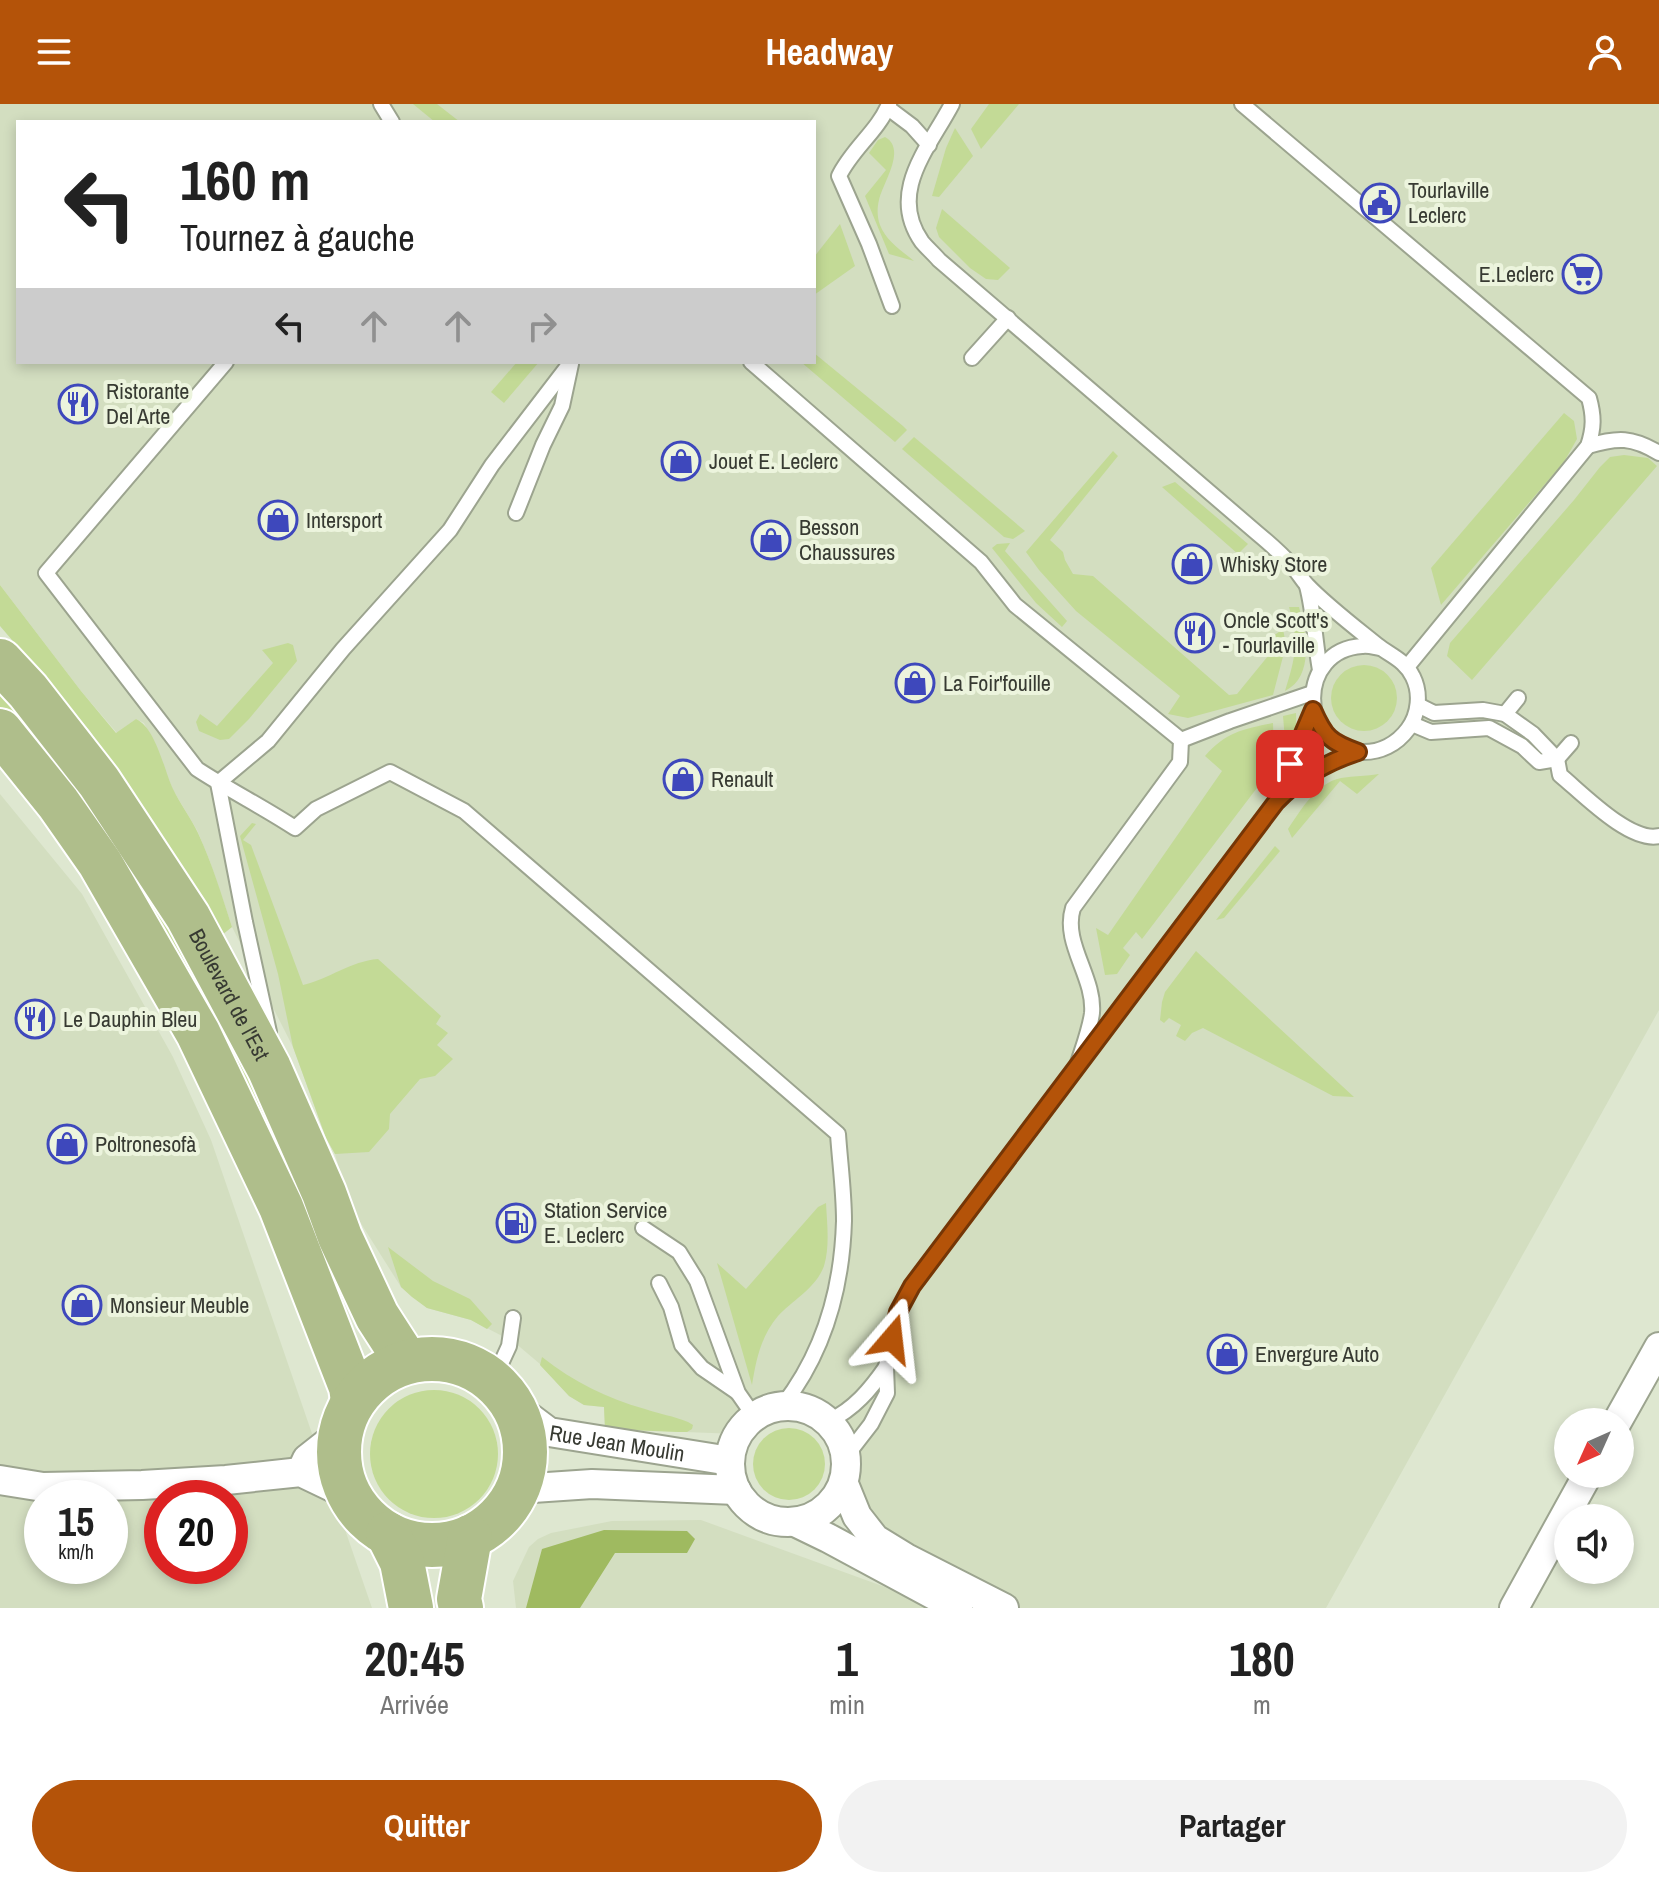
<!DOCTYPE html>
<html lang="fr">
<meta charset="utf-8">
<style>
:root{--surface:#fff;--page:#f2f2f2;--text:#222;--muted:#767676;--accent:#b45309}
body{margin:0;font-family:"Archivo Narrow",sans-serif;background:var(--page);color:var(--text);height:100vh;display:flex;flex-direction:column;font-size:30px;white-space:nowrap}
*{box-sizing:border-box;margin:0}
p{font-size:26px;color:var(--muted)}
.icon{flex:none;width:44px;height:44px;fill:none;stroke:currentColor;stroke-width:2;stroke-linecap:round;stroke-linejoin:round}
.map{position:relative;height:1504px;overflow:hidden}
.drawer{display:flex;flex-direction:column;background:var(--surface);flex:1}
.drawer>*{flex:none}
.banner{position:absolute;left:16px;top:16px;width:800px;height:244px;border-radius:0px;box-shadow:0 4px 12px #0003;background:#fff;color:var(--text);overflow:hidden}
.needle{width:52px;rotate:225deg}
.fabs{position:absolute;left:1554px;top:1304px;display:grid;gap:16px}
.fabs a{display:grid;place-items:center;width:80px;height:80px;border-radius:50%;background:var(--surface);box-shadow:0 4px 12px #0003;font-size:40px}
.speed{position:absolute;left:24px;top:1376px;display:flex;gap:16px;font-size:40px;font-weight:700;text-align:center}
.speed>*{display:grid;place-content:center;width:104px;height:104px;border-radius:50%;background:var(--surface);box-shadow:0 4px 12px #0003;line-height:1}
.speed small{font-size:20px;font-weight:400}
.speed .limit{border:12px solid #d22;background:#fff;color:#111}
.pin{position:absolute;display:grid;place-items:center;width:68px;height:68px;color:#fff;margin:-34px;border-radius:16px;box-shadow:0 4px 12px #0006}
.me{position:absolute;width:88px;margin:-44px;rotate:17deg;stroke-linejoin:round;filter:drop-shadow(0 0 6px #0008)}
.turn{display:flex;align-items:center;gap:28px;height:168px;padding:0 32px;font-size:36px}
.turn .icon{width:104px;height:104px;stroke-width:2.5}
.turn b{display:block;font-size:56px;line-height:68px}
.lanes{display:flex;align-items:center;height:76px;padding:0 32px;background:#0003;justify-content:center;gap:40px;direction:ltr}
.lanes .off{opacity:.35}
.eta{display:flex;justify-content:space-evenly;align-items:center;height:136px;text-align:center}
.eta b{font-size:48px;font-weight:700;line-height:56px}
.action{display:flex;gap:16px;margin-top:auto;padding:16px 32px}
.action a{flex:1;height:92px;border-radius:48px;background:var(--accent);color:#fff;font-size:32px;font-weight:700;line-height:92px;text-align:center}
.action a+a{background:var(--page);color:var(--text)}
header{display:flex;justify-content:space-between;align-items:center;height:104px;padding:0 32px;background:var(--accent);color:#fff;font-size:36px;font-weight:700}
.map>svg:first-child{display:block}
.built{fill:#d3dec0;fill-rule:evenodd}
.green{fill:#c3da96}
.water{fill:#9fba60}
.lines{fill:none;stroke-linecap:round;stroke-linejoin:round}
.service-casing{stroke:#9ca48f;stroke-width:18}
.minor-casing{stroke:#9ca48f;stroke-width:32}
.primary-casing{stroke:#fff;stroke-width:48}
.service{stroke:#fff;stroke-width:14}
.minor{stroke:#fff;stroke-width:28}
.primary{stroke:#afbe8b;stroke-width:44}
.route-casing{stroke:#753606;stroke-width:20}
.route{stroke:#b45309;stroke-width:14}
.labels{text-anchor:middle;stroke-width:8;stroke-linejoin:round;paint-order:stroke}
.poi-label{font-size:22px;fill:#373a32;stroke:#ecf4dd;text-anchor:start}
.street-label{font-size:22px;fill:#373a32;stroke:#ecf4dd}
</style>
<header><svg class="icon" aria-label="menu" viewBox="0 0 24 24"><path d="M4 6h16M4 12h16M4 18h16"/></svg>Headway<svg class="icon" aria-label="person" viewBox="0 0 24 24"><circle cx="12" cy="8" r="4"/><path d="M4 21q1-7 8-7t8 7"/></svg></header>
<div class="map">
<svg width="1659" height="1504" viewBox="0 0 1659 1504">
<rect width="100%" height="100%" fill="#dee7d0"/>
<!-- built -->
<g class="built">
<path d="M 0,0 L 1659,0 L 1659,906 L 1326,1504 L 1004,1504 L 875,1435 L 847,1370 L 847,1351 L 840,1332 L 829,1317 L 815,1307 L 798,1302 L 783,1301 L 768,1305 L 754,1312 L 738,1330 L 605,1325 L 604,1303 L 584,1301 L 569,1292 L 540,1260 L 514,1238 L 471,1216 L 427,1204 L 401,1183 L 350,1102 L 335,1050 L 326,1034 L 293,943 L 232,823 L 209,755 L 197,726 L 173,686 L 157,646 L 144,619 L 136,615 L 117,629 L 81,587 L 0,481 ZM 18,18 L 814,18 L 814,258 L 18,258 Z"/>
<path d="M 0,690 L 82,790 L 173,953 L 211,1036 L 372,1504 L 0,1504 ZM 42,1394 L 110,1394 L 110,1462 L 42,1462 ZM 162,1394 L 230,1394 L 230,1462 L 162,1462 Z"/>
<polygon points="701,1416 885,1483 927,1504 516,1504 513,1477 529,1443 538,1435 551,1429 612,1417"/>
</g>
<!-- green -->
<g class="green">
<polygon points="413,0 437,0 460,18 435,18"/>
<polygon points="989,0 1019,0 981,45 971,25"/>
<polygon points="955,24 973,52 939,93 932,92 946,44"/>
<path d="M 885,33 C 907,45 883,78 879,96 C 877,104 877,113 880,121 C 886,137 902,147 914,157 L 889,150 L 865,92 L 886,66 L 869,49 L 878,36 Z"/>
<polygon points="942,105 1010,164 998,176 986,175 970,164 939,133 936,124"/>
<polygon points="840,120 855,162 814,191 814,153"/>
<polygon points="814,249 903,322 907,326 895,338 801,258 814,258"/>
<polygon points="517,258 539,258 504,299 491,288"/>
<polygon points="1564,309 1574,317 1577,335 1564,358 1441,501 1431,464"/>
<polygon points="914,333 1025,427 1013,435 1004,433 902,345"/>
<polygon points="1113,347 1118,352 1050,436 1063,448 1065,456 1073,470 1093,472 1229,591 1237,590 1268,552 1259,542 1283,525 1286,541 1273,591 1188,614 1168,610 1180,592 1076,507 1039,466 1026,448"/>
<polygon points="1624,351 1648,354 1657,362 1472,576 1447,552 1450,539 1574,396 1600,363 1610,353"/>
<polygon points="1175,378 1248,440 1238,450 1162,383"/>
<polygon points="1010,439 1005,447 1067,517 1062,523 1036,499 992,444 997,440"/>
<path d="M 0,481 L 81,587 L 116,629 L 136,615 C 156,624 164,666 173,685 C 180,700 191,714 198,729 C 212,759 222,792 232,823 L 222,831 L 90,627 L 0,522 Z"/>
<path d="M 1289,503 L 1299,503 C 1306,529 1315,572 1285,587 C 1296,552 1299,538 1289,503 Z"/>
<polygon points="288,539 293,541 297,557 249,615 229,635 220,636 199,627 196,618 200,610 217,622 273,559 262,546"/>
<circle cx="1364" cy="594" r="33"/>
<polygon points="0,579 121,736 237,938 309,1106 301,1108 59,673 0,604"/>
<path d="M 1296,609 C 1297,636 1294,643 1280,667 L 1285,636 L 1283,612 Z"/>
<path d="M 1273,619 C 1274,640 1273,656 1263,676 L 1142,835 L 1136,828 L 1123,844 L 1130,851 L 1117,870 L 1105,871 L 1096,824 L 1108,831 L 1222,667 L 1205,652 C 1226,628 1243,625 1273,619 Z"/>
<path d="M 1379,670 L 1357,690 L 1340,677 L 1292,734 L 1288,725 C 1301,706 1316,679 1341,674 C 1354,672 1367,672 1379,670 Z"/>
<path d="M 252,719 L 256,720 L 243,736 L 251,741 L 303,881 C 329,875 351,857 378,855 L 441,912 L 436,920 L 448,929 L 437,941 L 453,955 L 435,972 L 420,975 L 390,1010 L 389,1025 L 369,1048 L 335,1050 L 326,1034 L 293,943 L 278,870 L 240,732 Z"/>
<polygon points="1275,742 1280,747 1224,814 1216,816"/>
<polygon points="1196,847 1354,993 1333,992 1203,924 1192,929 1185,937 1176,932 1181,921 1169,914 1164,919 1160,916 1162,898 1165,888"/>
<path d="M 826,1099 C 827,1119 830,1142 824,1162 C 816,1184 793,1196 778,1212 C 761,1232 756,1256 752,1281 L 717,1159 L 746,1185 L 818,1103 Z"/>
<polygon points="388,1143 433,1177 470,1195 492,1220 487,1225 471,1216 427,1204 412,1193 401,1183"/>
<path d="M 542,1253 C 574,1278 606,1294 645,1305 C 659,1310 674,1312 688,1318 L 693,1321 L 692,1325 L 687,1328 L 678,1328 L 605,1325 L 604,1303 L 584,1301 L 569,1292 L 540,1261 Z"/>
<circle cx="434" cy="1350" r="64"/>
<circle cx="789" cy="1360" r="36"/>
</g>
<!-- water -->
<polygon class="water" points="604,1426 687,1427 695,1435 687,1449 615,1449 580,1504 526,1504 542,1445"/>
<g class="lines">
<defs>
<g id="service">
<polyline points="381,0 392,18"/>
<path d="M 889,0 C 878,27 852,45 839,72 L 869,140 L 892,202"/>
<path d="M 952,0 C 929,44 887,88 922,138 C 927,144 934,150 939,156 L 1257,429 C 1269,439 1282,450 1292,462 C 1298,468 1302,476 1307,481 C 1326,501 1356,524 1377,541 C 1391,552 1405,556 1413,573 C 1421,589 1419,610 1408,625 C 1397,640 1380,649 1361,648 C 1297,642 1297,546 1362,542 C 1368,541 1374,543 1380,544"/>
<path d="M 1242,0 L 1589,294 C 1594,312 1594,324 1588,342 L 1407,563"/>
<polyline points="888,4 912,22 929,41"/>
<polyline points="972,254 1008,214"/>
<path d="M 226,258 L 46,469 L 197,665 C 229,686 263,703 295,724 L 316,705 L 390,668 L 464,707 L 838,1030 C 840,1059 844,1088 844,1117 C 842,1184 824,1248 783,1301"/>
<path d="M 751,258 L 981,458 L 1015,501 L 1181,636 L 1180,658 L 1073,804 C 1062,839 1095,873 1092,909 C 1090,925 1083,943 1078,959"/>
<path d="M 1588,342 C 1618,333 1632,333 1659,349"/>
<polyline points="516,409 543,341 562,302 571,260"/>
<path d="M 1307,482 C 1314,509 1315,538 1320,566"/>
<path d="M 1418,601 L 1434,609 L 1483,606 L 1505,610 L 1533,630 L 1557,655 L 1560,671 C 1582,689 1630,739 1659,732"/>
<polyline points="1505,610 1518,594"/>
<polyline points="1412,620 1431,628 1489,624 1522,642 1539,658 1557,655 1571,639"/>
<polyline points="1181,636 1230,617 1312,589"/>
<polyline points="218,679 268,637 343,545 450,426 492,361 571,258"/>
<polyline points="218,679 245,818 269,928"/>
<polyline points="1279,691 1313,606"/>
<polyline points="643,1124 679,1148 697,1177 738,1289 754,1312"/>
<polyline points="659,1179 671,1203 682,1241 702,1264 737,1288"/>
<polyline points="493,1277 509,1242 513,1214"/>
<path d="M 829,1317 C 854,1305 870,1286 886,1263"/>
<path d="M 847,1351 L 871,1320 L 887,1289 L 886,1263 L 898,1208 L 912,1182 L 1276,698 C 1299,674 1327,658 1358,648"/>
</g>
<g id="minor">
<path id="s1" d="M 513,1301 L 549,1328 L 730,1357"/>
<circle cx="788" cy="1360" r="58"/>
<polyline points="1617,1318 1659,1243"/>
<polyline points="301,1368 307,1355 340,1329"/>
<polyline points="0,1376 43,1383 142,1381 226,1376 301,1368 349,1391"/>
<polyline points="844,1380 857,1412 875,1435 906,1454 1004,1504"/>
<polyline points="518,1385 592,1380 736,1386"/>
<polyline points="795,1418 828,1434 958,1504"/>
<polyline points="1514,1504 1588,1370"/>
</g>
<g id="primary">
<path id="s2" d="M 0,557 L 28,587 L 99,678 L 188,813 L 269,964 L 324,1089 L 340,1133 L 377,1212 L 406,1257"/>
<polyline points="0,627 58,699 100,759 198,929 281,1103 351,1283 353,1297"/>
<circle cx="432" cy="1348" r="93"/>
<polyline points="388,1430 402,1458 411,1504"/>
<polyline points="461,1504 459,1495 470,1433"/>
</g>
</defs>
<!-- service casing -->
<use href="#service" class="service-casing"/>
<!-- minor casing -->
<use href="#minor" class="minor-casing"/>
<!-- primary casing -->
<use href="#primary" class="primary-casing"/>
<!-- service -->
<use href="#service" class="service"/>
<!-- minor -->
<use href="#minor" class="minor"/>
<!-- primary -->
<use href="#primary" class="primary"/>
</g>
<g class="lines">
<defs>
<path id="route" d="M 892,1235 L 898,1208 L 912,1182 L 1276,698 C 1299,674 1327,658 1358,648 C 1330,638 1325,633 1313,606 L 1290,660"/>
</defs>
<!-- route casing -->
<use href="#route" class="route-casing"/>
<!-- route -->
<use href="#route" class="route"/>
</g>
<!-- icons -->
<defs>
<symbol id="civic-ring" viewBox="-11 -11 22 22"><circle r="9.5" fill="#ecf4dd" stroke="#3e48bc" stroke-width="1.5"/><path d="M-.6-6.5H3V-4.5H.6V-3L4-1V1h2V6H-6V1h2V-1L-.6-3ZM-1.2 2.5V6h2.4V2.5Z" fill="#3e48bc"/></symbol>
<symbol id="supermarket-ring" viewBox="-11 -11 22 22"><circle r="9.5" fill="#ecf4dd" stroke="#3e48bc" stroke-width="1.5"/><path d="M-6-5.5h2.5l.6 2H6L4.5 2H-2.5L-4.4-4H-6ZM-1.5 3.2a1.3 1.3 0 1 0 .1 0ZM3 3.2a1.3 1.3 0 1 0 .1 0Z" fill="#3e48bc"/></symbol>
<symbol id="restaurant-ring" viewBox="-11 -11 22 22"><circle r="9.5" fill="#ecf4dd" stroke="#3e48bc" stroke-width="1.5"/><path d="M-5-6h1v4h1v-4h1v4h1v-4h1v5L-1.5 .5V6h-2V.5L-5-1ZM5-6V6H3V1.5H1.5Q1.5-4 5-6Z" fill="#3e48bc"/></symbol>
<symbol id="shop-ring" viewBox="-11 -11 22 22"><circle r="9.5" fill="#ecf4dd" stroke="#3e48bc" stroke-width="1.5"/><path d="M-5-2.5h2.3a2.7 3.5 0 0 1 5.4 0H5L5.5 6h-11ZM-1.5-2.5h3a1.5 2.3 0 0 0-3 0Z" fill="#3e48bc"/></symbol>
<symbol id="fuel-ring" viewBox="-11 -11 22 22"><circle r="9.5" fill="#ecf4dd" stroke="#3e48bc" stroke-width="1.5"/><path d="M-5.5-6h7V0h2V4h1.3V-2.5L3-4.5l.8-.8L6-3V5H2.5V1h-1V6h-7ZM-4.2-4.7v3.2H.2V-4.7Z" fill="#3e48bc"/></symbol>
</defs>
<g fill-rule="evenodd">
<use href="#civic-ring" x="1358" y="77" width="44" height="44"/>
<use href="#supermarket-ring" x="1560" y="148" width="44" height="44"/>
<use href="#restaurant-ring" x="56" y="278" width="44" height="44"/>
<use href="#shop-ring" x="659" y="335" width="44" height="44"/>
<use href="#shop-ring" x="256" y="394" width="44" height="44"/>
<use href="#shop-ring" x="749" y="414" width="44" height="44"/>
<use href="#shop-ring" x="1170" y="438" width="44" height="44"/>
<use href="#restaurant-ring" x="1173" y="507" width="44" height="44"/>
<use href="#shop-ring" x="893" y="557" width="44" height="44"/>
<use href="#shop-ring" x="661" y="653" width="44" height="44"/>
<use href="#restaurant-ring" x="13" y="893" width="44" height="44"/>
<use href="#shop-ring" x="45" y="1018" width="44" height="44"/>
<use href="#fuel-ring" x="494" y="1097" width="44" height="44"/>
<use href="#shop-ring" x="60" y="1179" width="44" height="44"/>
<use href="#shop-ring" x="1205" y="1228" width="44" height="44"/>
</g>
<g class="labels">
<!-- poi labels -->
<g class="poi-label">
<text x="1408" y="94">Tourlaville<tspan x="1408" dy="25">Leclerc</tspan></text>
<text x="1554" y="178" text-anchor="end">E.Leclerc</text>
<text x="106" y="295">Ristorante<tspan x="106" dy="25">Del Arte</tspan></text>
<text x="709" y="365">Jouet E. Leclerc</text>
<text x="306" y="424">Intersport</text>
<text x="799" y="431">Besson<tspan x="799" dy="25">Chaussures</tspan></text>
<text x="1220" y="468">Whisky Store</text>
<text x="1223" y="524">Oncle Scott's<tspan x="1223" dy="25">- Tourlaville</tspan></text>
<text x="943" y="587">La Foir'fouille</text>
<text x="711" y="683">Renault</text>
<text x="63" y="923">Le Dauphin Bleu</text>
<text x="95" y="1048">Poltronesofà</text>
<text x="544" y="1114">Station Service<tspan x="544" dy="25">E. Leclerc</tspan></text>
<text x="110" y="1209">Monsieur Meuble</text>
<text x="1255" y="1258">Envergure Auto</text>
</g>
<!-- street labels -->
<g class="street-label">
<text dy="8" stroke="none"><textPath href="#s2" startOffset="406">Boulevard de l'Est</textPath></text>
<text dy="8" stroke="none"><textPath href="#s1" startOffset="114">Rue Jean Moulin</textPath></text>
</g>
</g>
</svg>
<div class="fabs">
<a><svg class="needle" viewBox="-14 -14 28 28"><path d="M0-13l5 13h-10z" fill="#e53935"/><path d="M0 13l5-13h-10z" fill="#767676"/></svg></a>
<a><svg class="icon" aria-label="sound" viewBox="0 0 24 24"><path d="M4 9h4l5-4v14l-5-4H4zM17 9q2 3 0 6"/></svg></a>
</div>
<div class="speed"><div>15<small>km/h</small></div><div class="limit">20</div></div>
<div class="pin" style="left:1290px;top:660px;background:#d93025"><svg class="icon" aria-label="arrive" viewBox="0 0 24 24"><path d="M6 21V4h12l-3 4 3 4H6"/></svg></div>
<svg class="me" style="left:892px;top:1235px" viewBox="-20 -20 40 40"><path d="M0-17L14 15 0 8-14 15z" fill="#b45309" stroke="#fff" stroke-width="4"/></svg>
<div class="banner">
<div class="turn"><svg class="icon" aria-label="left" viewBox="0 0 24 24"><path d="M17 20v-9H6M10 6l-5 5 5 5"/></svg><div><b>160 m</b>Tournez à gauche</div></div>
<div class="lanes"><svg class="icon" aria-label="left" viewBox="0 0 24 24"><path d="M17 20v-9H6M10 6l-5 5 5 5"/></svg><svg class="icon off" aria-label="ahead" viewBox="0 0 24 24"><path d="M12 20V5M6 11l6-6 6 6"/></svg><svg class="icon off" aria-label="ahead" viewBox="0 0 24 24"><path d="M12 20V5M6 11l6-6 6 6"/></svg><svg class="icon off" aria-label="right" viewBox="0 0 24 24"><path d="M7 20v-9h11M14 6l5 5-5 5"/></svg></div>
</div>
</div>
<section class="drawer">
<div class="eta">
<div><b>20:45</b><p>Arrivée</p></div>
<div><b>1</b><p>min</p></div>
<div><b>180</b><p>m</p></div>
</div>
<div class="action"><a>Quitter</a><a>Partager</a></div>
</section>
